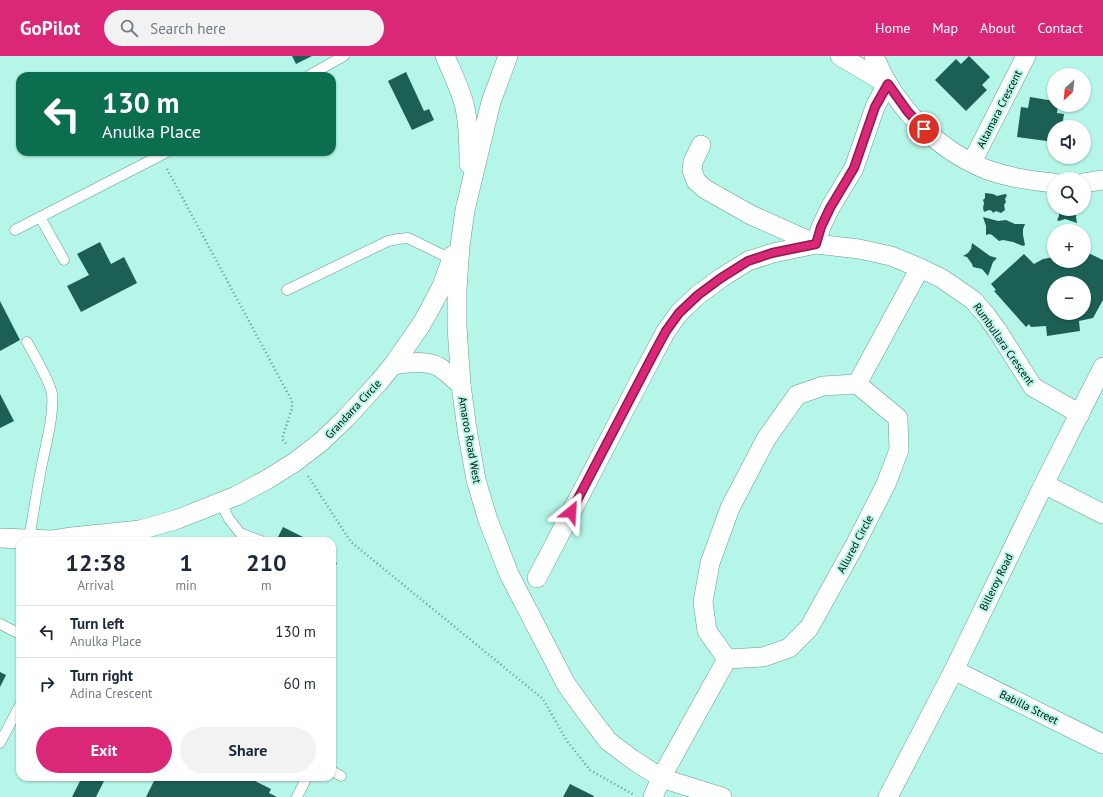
<!DOCTYPE html>
<meta charset="utf-8">
<style>
:root{--surface:#fff;--page:#f2f2f3;--text:#1f2937;--muted:#747a83;--line:#e0e1e3;--accent:#db2777}
body{margin:0;font-family:"PT Sans",sans-serif;background:var(--page);color:var(--text);height:100vh;display:flex;flex-direction:column;font-size:15px;white-space:nowrap}
*{box-sizing:border-box;margin:0}
p{font-size:13px;color:var(--muted)}
.icon{flex:none;width:22px;height:22px;fill:none;stroke:currentColor;stroke-width:2;stroke-linecap:round;stroke-linejoin:round}
.map{position:relative;flex:1;overflow:hidden}
.drawer{position:absolute;left:16px;top:481px;width:320px;height:244px;display:flex;flex-direction:column;background:var(--surface);border-radius:12px;box-shadow:0 1px 3px #0004}
.drawer>*{flex:none}
.hud{position:absolute;left:16px;top:16px;width:320px;height:84px;border-radius:12px;box-shadow:0 1px 3px #0004;background:#0b6e4f;color:#fff;overflow:hidden}
.needle{width:26px;rotate:207deg}
.fabs{position:absolute;left:1047px;top:12px;display:grid;gap:8px}
.fabs a{display:grid;place-items:center;width:44px;height:44px;border-radius:50%;background:var(--surface);box-shadow:0 1px 3px #0004;font-size:20px}
.pin{position:absolute;display:grid;place-items:center;width:34px;height:34px;color:#fff;margin:-17px;border:2px solid #fff;border-radius:50%;box-shadow:0 1px 4px #0007}
.me{position:absolute;width:44px;margin:-22px;rotate:27deg;stroke-linejoin:round;filter:drop-shadow(0 0 3px #0008)}
.turn{display:flex;align-items:center;gap:14px;height:84px;padding:0 20px;font-size:18px}
.turn .icon{width:52px;height:52px;stroke-width:2.5}
.turn b{display:block;font-size:28px;line-height:34px}
.eta{display:flex;justify-content:space-evenly;align-items:center;height:68px;text-align:center}
.eta b{font-size:24px;font-weight:700;line-height:28px}
.primary-button{display:flex;gap:8px;margin-top:auto;padding:8px 20px}
.primary-button a{flex:1;height:46px;border-radius:24px;background:var(--accent);color:#fff;font-size:16px;font-weight:700;line-height:46px;text-align:center}
.primary-button a+a{background:var(--page);color:var(--text)}
ul{padding:0;list-style:none}
li{display:flex;align-items:center;gap:12px;height:52px;padding:0 20px;border-top:1px solid var(--line)}
li div{flex:1}
li b{display:block;font-size:15px}
li em{font-style:normal}
header{display:flex;align-items:center;gap:24px;box-sizing:border-box;height:56px;padding:0 20px;background:var(--accent);color:#fff}
header strong{font-size:19px}
nav{display:flex;gap:22px;margin-inline-start:auto;font-size:14px}
.search{width:280px;height:36px;background:var(--page);display:flex;align-items:center;gap:10px;box-sizing:border-box;padding:0 14px;border-radius:22px;color:var(--muted);font-size:15px}
.map>svg:first-child{display:block}
.building{fill:#1c5f54;fill-rule:evenodd}
.lines{fill:none;stroke-linecap:round;stroke-linejoin:round}
.service-casing{stroke:#609f92;stroke-width:11}
.minor-casing{stroke:#609f92;stroke-width:20}
.path{stroke:#6a968d;stroke-width:2.5;stroke-dasharray:1 3;stroke-linecap:butt}
.service{stroke:#fff;stroke-width:10}
.minor{stroke:#fff;stroke-width:19}
.route-casing{stroke:#8e194d;stroke-width:10}
.route{stroke:#db2777;stroke-width:7}
.labels{text-anchor:middle;stroke-width:4;stroke-linejoin:round;paint-order:stroke}
.street-label{font-size:11px;fill:#00100c;stroke:#b5f6e9}
</style>
<header>
<strong>GoPilot</strong>
<div class="search"><svg class="icon" aria-label="search" viewBox="0 0 24 24"><circle cx="10" cy="10" r="6"/><path d="M15 15l6 6"/></svg>Search here</div>
<nav><a>Home</a><a>Map</a><a>About</a><a>Contact</a></nav>
</header>
<div class="map">
<svg width="1103" height="741" viewBox="0 0 1103 741">
<rect width="100%" height="100%" fill="#b5f6e9"/>
<!-- building -->
<g class="building">
<polygon points="292,0 312,0 296,8"/>
<polygon points="969,0 990,21 982,29 987,34 966,55 935,24 956,3 961,8"/>
<polygon points="406,16 424,55 429,53 434,64 412,74 388,25"/>
<polygon points="1030,41 1054,45 1054,49 1058,49 1057,57 1064,58 1062,71 1054,71 1054,86 1017,81 1021,51 1028,52"/>
<polygon points="985,137 993,138 997,140 1005,138 1007,139 1005,143 1006,146 1004,149 1005,154 1001,157 996,155 993,157 992,155 989,154 984,156 983,152 984,147 983,144 985,142"/>
<polygon points="1059,153 1076,153 1076,161 1077,167 1065,163 1059,165 1057,164 1059,160"/>
<polygon points="983,161 998,165 1006,164 1015,168 1025,168 1023,173 1023,179 1025,189 1023,190 1013,186 1003,184 999,185 992,179 990,178 986,179 986,170"/>
<polygon points="100,186 111,208 124,201 137,227 81,256 67,230 89,219 77,198"/>
<polygon points="972,187 990,200 997,202 993,206 988,220 982,213 973,211 972,208 967,201 963,200 968,197 971,193"/>
<path d="M 1084,195 L 1103,204 L 1103,244 L 1093,262 L 1079,265 L 1080,275 L 1047,280 L 1046,270 L 1031,271 L 1029,268 L 1026,271 L 994,235 L 996,234 L 991,228 L 1024,198 L 1034,208 L 1043,203 L 1054,201 L 1054,205 L 1084,205 ZM 1054,227 L 1084,227 L 1084,257 L 1054,257 Z"/>
<polygon points="0,245 20,284 0,295"/>
<polygon points="0,338 14,365 0,372"/>
<polygon points="283,471 303,481 301,485 276,485"/>
<polygon points="332,505 337,507 332,516"/>
<polygon points="0,616 6,619 0,631"/>
<polygon points="82,721 106,721 96,741 72,741"/>
<polygon points="156,721 247,721 271,733 269,737 277,741 146,741"/>
<polygon points="570,728 594,740 593,741 563,741"/>
</g>
<g class="lines">
<defs>
<g id="service">
<polyline points="308,20 344,0"/>
<polyline points="40,161 64,204"/>
<polyline points="15,174 167,96"/>
<polyline points="287,234 388,185 398,183 408,182 451,203"/>
<path d="M 27,286 C 34,299 50,325 52,338 C 54,359 46,388 42,408 C 37,433 33,459 29,484"/>
<polyline points="221,447 229,463 240,477 261,485"/>
<polyline points="0,568 20,578"/>
<polyline points="0,687 20,649"/>
<polyline points="332,715 341,720"/>
<polyline points="297,741 307,721"/>
</g>
<g id="minor">
<path d="M 445,0 C 452,17 461,34 465,52 C 469,71 469,90 469,108"/>
<polyline points="508,0 491,46 465,154 460,190 457,233 457,271 461,329 467,373 476,424 488,464 509,518 566,628 586,656 608,685 632,703 661,722 722,741"/>
<path d="M 874,0 C 894,50 935,92 985,113 C 1007,121 1031,125 1054,127"/>
<polyline points="701,89 693,106 692,114 696,125 705,133 751,159 816,188 821,171 830,152 854,112 875,51 887,28 840,0"/>
<polyline points="972,106 1026,0"/>
<polyline points="1084,127 1103,124"/>
<path d="M 393,309 C 407,307 426,304 439,311 C 447,316 454,323 461,329"/>
<polygon points="857,328 898,362 899,394 886,428 855,489 809,572 789,592 763,601 727,603 707,575 703,546 710,507 730,452 766,383 797,339 823,330"/>
<polyline points="857,328 920,212"/>
<polyline points="1044,428 1103,458"/>
<polyline points="0,482 52,484 72,481 140,474 178,463 236,440 268,423 295,406 321,386 345,363 378,327 393,309 421,269 431,251 442,230 453,199"/>
<polyline points="537,522 641,322 666,275 679,257 698,239 721,222 748,205 773,197 816,188 859,193 891,200 920,212 941,222 973,244 986,259 997,274 1033,331 1080,358"/>
<polyline points="954,614 1103,688"/>
<polyline points="653,741 661,722 727,603"/>
<polyline points="888,741 954,614 1044,428 1103,311"/>
</g>
</defs>
<!-- service casing -->
<use href="#service" class="service-casing"/>
<!-- minor casing -->
<use href="#minor" class="minor-casing"/>
<!-- path -->
<g class="path">
<polyline points="167,113 292,345 292,352 282,383 287,389"/>
<polyline points="308,420 351,486 543,643 567,685 590,714 634,739"/>
</g>
<!-- service -->
<use href="#service" class="service"/>
<!-- minor -->
<use href="#minor" class="minor"/>
</g>
<g class="lines">
<defs>
<polyline id="route" points="571,456 653,299 666,275 679,257 698,239 721,222 748,205 772,197 816,188 821,171 830,152 854,112 875,51 888,28 908,56 924,73"/>
</defs>
<!-- route casing -->
<use href="#route" class="route-casing"/>
<!-- route -->
<use href="#route" class="route"/>
</g>
<g class="labels">
<!-- street labels -->
<g class="street-label">
<text transform="translate(999 53) rotate(-63)" y="4">Altamara Crescent</text>
<text transform="translate(1004 288) rotate(55)" y="4">Rumbullara Crescent</text>
<text transform="translate(353 353) rotate(-47)" y="4">Grandarra Circle</text>
<text transform="translate(470 384) rotate(80)" y="4">Amaroo Road West</text>
<text transform="translate(855 488) rotate(-62)" y="4">Allured Circle</text>
<text transform="translate(996 526) rotate(-64)" y="4">Billeroy Road</text>
<text transform="translate(1029 651) rotate(26)" y="4">Babilla Street</text>
</g>
</g>
</svg>
<div class="fabs">
<a><svg class="needle" viewBox="-14 -14 28 28"><path d="M0-13l5 13h-10z" fill="#e53935"/><path d="M0 13l5-13h-10z" fill="#747a83"/></svg></a>
<a><svg class="icon" aria-label="sound" viewBox="0 0 24 24"><path d="M4 9h4l5-4v14l-5-4H4zM17 9q2 3 0 6"/></svg></a>
<a><svg class="icon" aria-label="search" viewBox="0 0 24 24"><circle cx="10" cy="10" r="6"/><path d="M15 15l6 6"/></svg></a>
<a>+</a>
<a>−</a>
</div>
<div class="pin" style="left:924px;top:73px;background:#d93025"><svg class="icon" aria-label="arrive" viewBox="0 0 24 24"><path d="M6 21V4h12l-3 4 3 4H6"/></svg></div>
<svg class="me" style="left:571px;top:456px" viewBox="-20 -20 40 40"><path d="M0-17L14 15 0 8-14 15z" fill="#db2777" stroke="#fff" stroke-width="4"/></svg>
<div class="hud">
<div class="turn"><svg class="icon" aria-label="left" viewBox="0 0 24 24"><path d="M17 20v-9H6M10 6l-5 5 5 5"/></svg><div><b>130 m</b>Anulka Place</div></div>
</div>
<section class="drawer">
<div class="eta">
<div><b>12:38</b><p>Arrival</p></div>
<div><b>1</b><p>min</p></div>
<div><b>210</b><p>m</p></div>
</div>
<ul>
<li><svg class="icon" aria-label="left" viewBox="0 0 24 24"><path d="M17 20v-9H6M10 6l-5 5 5 5"/></svg><div><b>Turn left</b><p>Anulka Place</p></div><em>130 m</em></li>
<li><svg class="icon" aria-label="right" viewBox="0 0 24 24"><path d="M7 20v-9h11M14 6l5 5-5 5"/></svg><div><b>Turn right</b><p>Adina Crescent</p></div><em>60 m</em></li>
</ul>
<div class="primary-button"><a>Exit</a><a>Share</a></div>
</section>
</div>
